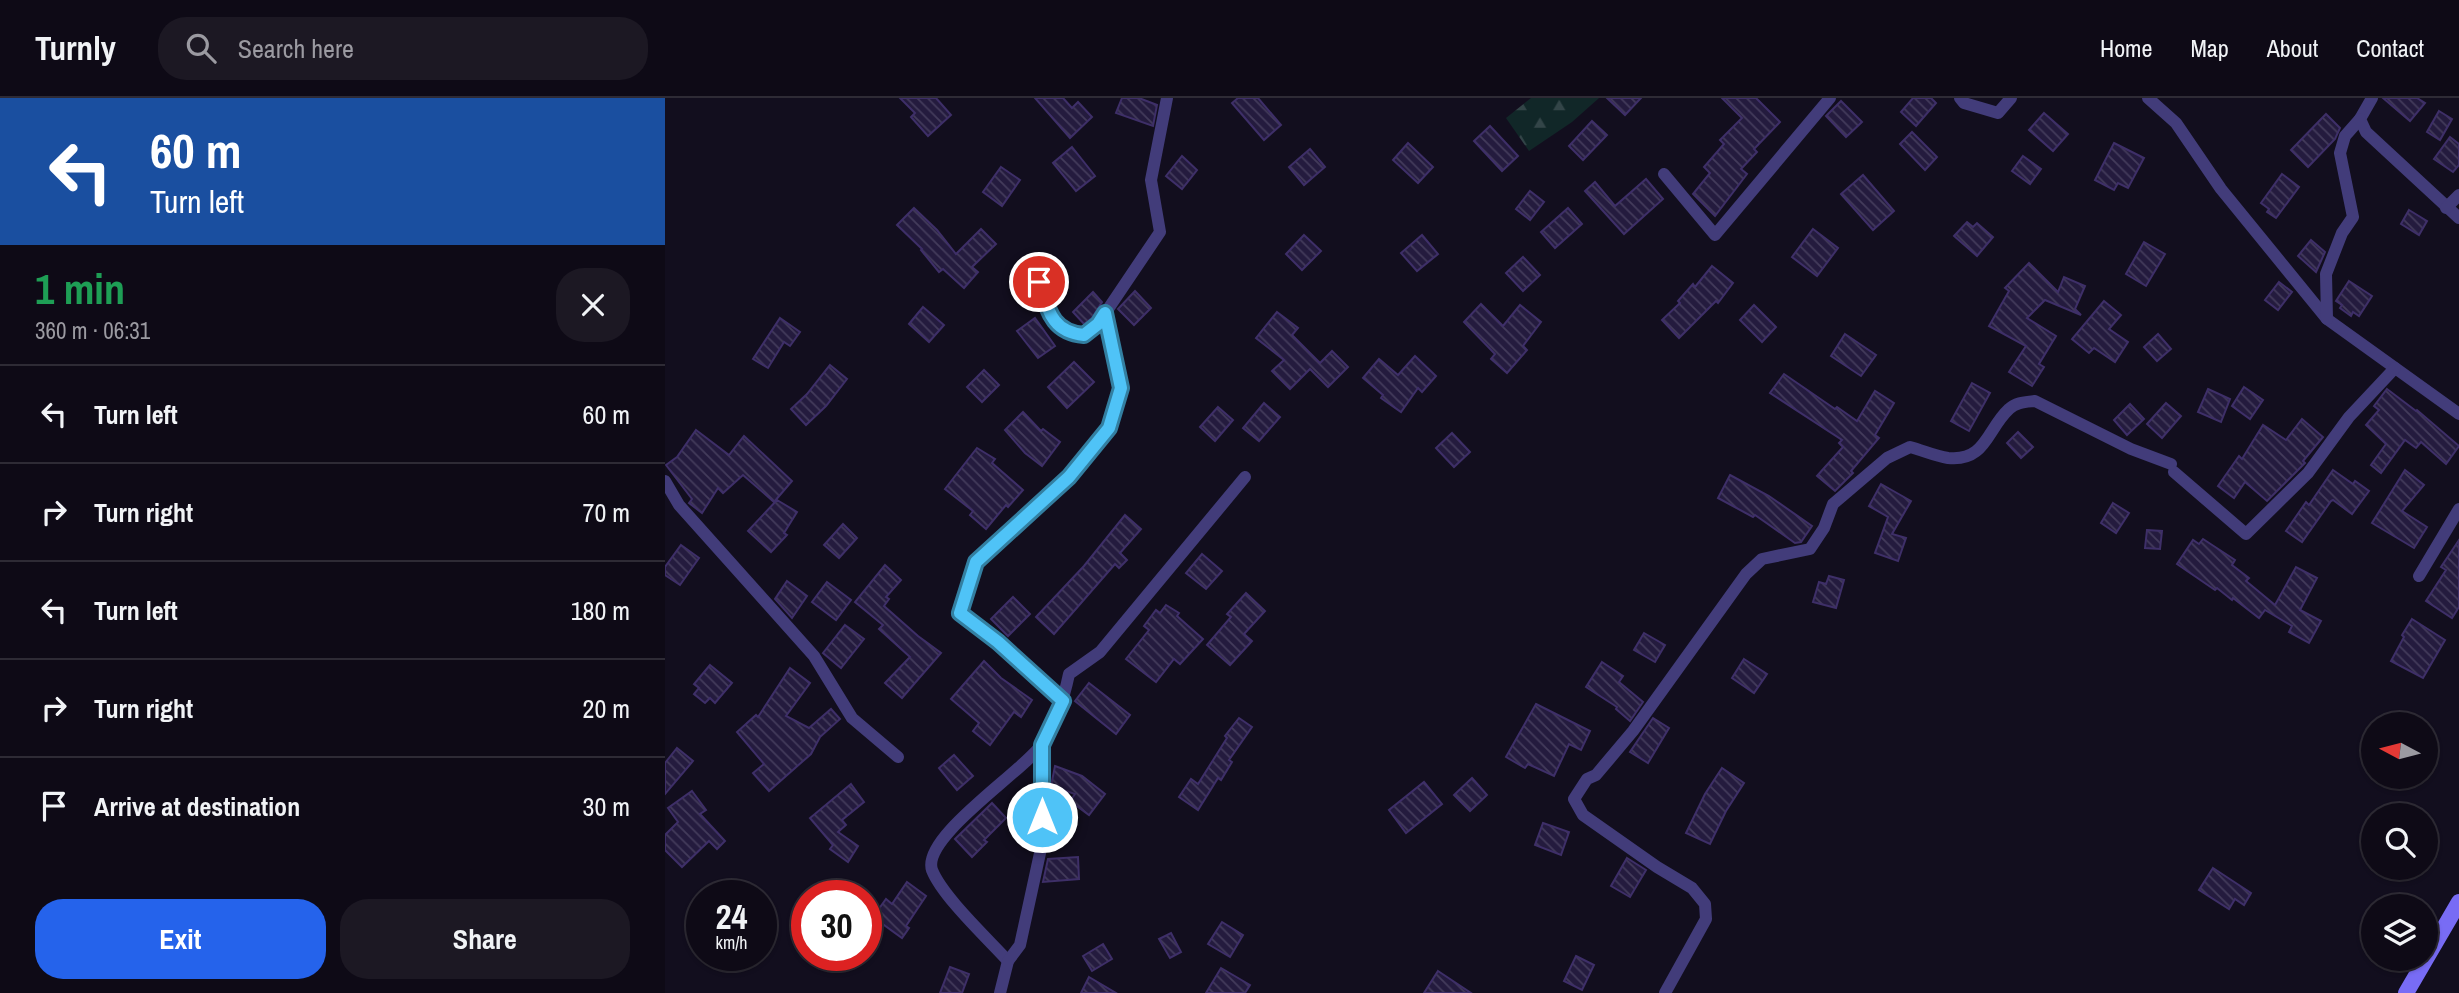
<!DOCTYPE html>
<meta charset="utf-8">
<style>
:root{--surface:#0e0a16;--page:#1c1823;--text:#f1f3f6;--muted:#9b9aa1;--line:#2e2b35;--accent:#2563eb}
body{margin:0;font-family:"Archivo Narrow",sans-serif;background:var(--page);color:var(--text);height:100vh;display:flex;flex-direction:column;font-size:26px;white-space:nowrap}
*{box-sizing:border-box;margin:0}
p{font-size:23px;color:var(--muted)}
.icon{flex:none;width:38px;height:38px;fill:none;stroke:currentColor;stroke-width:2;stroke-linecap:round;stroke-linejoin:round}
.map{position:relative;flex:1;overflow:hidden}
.drawer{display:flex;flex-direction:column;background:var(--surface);width:665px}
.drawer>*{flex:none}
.guide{background:#1a4fa0;color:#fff;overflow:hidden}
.needle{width:46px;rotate:277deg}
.fabs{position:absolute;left:1696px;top:614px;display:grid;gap:14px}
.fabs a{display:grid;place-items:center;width:77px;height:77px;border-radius:50%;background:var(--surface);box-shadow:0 2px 5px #0004,0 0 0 2px var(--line);font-size:35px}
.speed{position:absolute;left:21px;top:782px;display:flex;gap:14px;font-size:35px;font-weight:700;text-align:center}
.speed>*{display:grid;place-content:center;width:91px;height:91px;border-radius:50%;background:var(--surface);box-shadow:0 2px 5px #0004,0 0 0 2px var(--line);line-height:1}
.speed small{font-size:18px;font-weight:400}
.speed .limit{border:10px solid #d22;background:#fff;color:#111}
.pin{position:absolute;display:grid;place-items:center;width:60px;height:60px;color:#fff;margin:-30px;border:4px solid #fff;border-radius:50%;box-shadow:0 2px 7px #0007}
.me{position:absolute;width:77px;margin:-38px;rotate:0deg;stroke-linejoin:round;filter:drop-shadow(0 0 5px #0008)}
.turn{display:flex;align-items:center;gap:24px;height:147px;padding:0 35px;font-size:32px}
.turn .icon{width:91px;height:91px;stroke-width:2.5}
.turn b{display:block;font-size:49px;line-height:60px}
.round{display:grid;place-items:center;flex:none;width:74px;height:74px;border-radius:28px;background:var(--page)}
.summary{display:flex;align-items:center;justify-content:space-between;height:119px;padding:0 35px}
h1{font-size:42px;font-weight:800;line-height:52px;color:#1e9e55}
.button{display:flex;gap:14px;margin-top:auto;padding:14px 35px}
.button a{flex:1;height:80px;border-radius:28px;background:var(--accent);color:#fff;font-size:28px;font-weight:800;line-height:80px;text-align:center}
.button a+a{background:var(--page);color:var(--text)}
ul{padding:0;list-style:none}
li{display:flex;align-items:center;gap:21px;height:98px;padding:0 35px;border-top:2px solid var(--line)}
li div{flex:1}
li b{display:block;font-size:26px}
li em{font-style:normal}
header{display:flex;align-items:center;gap:42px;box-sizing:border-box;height:98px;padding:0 35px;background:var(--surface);border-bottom:2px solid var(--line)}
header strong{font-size:33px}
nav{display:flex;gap:38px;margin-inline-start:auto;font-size:24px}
.search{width:490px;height:63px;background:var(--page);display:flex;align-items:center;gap:18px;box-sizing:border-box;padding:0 24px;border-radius:28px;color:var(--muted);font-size:26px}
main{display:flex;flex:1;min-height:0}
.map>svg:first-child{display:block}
.forest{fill:url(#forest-firs)}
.building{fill:url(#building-back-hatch);stroke:#3e2f68;stroke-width:2}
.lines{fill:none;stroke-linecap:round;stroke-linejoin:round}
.street{stroke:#423c7a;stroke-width:12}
.secondary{stroke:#786cf5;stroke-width:16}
.route-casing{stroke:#337fa1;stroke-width:18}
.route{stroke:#4fc3f7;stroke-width:12}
</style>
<header>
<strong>Turnly</strong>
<div class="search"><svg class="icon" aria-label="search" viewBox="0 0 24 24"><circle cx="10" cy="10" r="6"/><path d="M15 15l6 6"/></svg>Search here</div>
<nav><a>Home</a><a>Map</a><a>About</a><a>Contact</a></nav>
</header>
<main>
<section class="drawer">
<div class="guide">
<div class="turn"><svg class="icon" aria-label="left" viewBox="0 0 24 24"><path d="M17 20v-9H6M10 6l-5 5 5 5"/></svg><div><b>60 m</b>Turn left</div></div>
</div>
<div class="summary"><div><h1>1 min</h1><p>360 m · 06:31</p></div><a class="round"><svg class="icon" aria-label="close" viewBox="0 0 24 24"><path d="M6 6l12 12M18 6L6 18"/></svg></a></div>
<ul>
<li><svg class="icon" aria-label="left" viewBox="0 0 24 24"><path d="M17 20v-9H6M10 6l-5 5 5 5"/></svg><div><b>Turn left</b></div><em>60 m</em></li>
<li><svg class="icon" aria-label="right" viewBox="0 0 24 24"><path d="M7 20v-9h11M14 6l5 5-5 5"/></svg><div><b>Turn right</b></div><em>70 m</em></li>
<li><svg class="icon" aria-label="left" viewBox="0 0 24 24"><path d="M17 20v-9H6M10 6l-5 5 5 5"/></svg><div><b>Turn left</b></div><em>180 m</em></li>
<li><svg class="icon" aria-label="right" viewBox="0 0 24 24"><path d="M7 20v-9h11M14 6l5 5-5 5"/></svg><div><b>Turn right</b></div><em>20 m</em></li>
<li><svg class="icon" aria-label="arrive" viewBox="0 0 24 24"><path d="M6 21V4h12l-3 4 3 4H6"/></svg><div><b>Arrive at destination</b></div><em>30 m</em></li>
</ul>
<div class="button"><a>Exit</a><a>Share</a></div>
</section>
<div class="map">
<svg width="1794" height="895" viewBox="0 0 1794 895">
<defs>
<pattern id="forest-firs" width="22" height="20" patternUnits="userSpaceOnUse" patternTransform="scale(1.75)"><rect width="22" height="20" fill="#112728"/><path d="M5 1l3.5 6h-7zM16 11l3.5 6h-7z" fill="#334548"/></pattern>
<pattern id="building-back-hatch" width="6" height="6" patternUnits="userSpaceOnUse" patternTransform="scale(1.75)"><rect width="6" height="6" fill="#241b3e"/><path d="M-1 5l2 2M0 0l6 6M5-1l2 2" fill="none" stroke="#433b5b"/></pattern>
</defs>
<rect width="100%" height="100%" fill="#120e1e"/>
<!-- forest -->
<polygon class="forest" points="866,0 934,0 907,24 864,53 841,20"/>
<!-- building -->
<g class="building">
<polygon points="235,0 271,0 286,17 263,38 246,19 250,15"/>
<polygon points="370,0 398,0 407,10 413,4 427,19 405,40"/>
<polygon points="457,0 474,0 492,7 488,28 451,15"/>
<polygon points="573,0 593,0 616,27 599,42 567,5"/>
<polygon points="942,0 976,0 960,17"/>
<polygon points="1057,0 1091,0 1115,24 1089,51 1092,54 1076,71 1082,76 1050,118 1028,96 1045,75 1039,69 1059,46 1055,42 1077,20"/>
<polygon points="1248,0 1266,0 1271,5 1251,28 1236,14"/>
<polygon points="1718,0 1752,0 1760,5 1745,23"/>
<polygon points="1176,3 1197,24 1181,39 1161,18"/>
<polygon points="1774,13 1787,21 1775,42 1762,34"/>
<polygon points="1379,15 1403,36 1388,53 1364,32"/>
<polygon points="1661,16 1675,30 1670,41 1643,69 1626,52"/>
<polygon points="927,23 942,37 918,62 904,48"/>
<polygon points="825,28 853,58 837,73 809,43"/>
<polygon points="1247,34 1272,59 1260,72 1235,46"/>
<polygon points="1785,39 1794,46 1794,67 1788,74 1769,61"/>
<polygon points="743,45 768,69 753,85 728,62"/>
<polygon points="1449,45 1479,60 1463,90 1453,85 1449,92 1430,82"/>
<polygon points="407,49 430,78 411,93 388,65"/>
<polygon points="645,51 660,69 639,87 624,69"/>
<polygon points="517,58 532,72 517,91 501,78"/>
<polygon points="1358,58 1376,71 1365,86 1347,73"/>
<polygon points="336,69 355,82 337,108 318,94"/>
<polygon points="1617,76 1634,89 1611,120 1602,114 1604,111 1596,105"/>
<polygon points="1198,77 1229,113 1208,132 1176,96"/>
<polygon points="981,81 998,101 959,136 920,93 930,84 950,108"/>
<polygon points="865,93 879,104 865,122 851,111"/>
<polygon points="249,110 272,132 291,156 316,131 331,146 307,169 313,174 299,190 278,171 274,174 256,152 257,151 232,127"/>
<polygon points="903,110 917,126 890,150 876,134"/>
<polygon points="1744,112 1762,123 1754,137 1736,126"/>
<polygon points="1302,124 1308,129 1312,125 1328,139 1312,158 1289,138"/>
<polygon points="1148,131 1173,150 1152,178 1127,159"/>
<polygon points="639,137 656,153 637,172 621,156"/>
<polygon points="757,137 773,156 752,173 736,155"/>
<polygon points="1646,142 1660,154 1651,174 1633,158"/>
<polygon points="1479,144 1500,156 1481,188 1461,176"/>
<polygon points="858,159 875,177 858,193 841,175"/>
<polygon points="1364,165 1393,194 1399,179 1420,188 1410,211 1416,217 1380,202 1362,220 1391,238 1374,266 1379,269 1367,288 1344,274 1361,248 1324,228 1344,193 1340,190"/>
<polygon points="1047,168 1068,185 1053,205 1051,203 1014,240 997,222 1015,205 1013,203 1028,186 1030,189"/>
<polygon points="1684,183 1707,198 1694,218 1688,214 1686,218 1675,210 1677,207 1671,203"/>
<polygon points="1614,184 1627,194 1613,212 1600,202"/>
<polygon points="470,193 486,210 469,227 453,211"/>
<polygon points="428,194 437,204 427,220 419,226 408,214"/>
<polygon points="1439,203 1456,217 1444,231 1463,244 1450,264 1429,250 1424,255 1407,241"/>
<polygon points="816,206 838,228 855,207 876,224 858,248 862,252 842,275 826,261 830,256 799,224"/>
<polygon points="1089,207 1111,229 1097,244 1075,222"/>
<polygon points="258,209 279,227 264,244 244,226"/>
<polygon points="612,214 633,230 627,237 655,265 667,253 683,269 663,289 645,271 625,291 607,273 619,262 591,240"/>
<polygon points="115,220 135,234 125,248 119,244 103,270 88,261"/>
<polygon points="370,220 390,248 373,260 352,233"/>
<polygon points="1180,236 1211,257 1196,278 1166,258"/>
<polygon points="1493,236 1506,251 1492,263 1479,249"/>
<polygon points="750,258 771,278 757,294 753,290 736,314 716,300 718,297 698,280 714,261 733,277"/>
<polygon points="409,264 429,284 402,310 383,289"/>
<polygon points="165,267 182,281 161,308 141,327 126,311 142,296"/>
<polygon points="319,272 334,287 317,304 302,289"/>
<polygon points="1119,276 1170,311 1172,309 1192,323 1210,293 1229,305 1210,337 1214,340 1186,373 1188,375 1170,393 1152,378 1178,349 1174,345 1177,342 1105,295"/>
<polygon points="1307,285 1325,295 1304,333 1286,323"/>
<polygon points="1579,289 1598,302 1585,321 1567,308"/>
<polygon points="1543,291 1565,301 1556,324 1533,314"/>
<polygon points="1722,291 1751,313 1752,312 1794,348 1781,366 1756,344 1751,350 1740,342 1716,375 1706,367 1721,346 1701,327 1714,312 1709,308"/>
<polygon points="599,305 615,319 594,343 578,330"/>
<polygon points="1501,305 1516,318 1497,340 1482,326"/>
<polygon points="1465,306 1479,321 1462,337 1449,322"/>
<polygon points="553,309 568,322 550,343 535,329"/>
<polygon points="358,314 376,333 378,331 395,344 377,368 360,355 340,332"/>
<polygon points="1637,321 1658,339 1638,363 1640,365 1602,403 1580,384 1569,400 1553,388 1574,358 1577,361 1598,327 1621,342"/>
<polygon points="31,332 64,357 79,338 127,383 109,404 78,377 58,395 53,390 37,415 24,405 27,401 1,367 12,359"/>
<polygon points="1353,334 1368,349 1356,360 1342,345"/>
<polygon points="787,335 805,354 789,369 771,350"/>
<polygon points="312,350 330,361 327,365 358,392 343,409 341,407 321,431 305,417 308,413 280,391"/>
<polygon points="1668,372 1688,386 1690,383 1704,393 1687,416 1668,402 1666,403 1637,444 1621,433 1641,404 1644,407"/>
<polygon points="1740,372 1759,387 1737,413 1762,429 1749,450 1707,425"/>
<polygon points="1065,377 1104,398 1147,428 1136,444 1130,445 1090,417 1088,419 1053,400"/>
<polygon points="1216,386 1246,403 1227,436 1241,440 1233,463 1210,455 1223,419 1204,408"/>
<polygon points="112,402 132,414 119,435 122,437 106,454 83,433"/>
<polygon points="1448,405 1464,415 1451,435 1436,425"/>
<polygon points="460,417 476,431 455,455 462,462 454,470 450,466 389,536 371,519 419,468"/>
<polygon points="178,426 192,440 174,460 159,447"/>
<polygon points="1482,432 1497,433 1495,451 1480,450"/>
<polygon points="1538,441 1570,462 1567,467 1584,480 1581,483 1610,507 1631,469 1652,480 1635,512 1656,523 1644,545 1624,534 1627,528 1600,512 1594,520 1568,500 1567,502 1552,490 1550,492 1512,466 1528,442 1534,446"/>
<polygon points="1794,442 1794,509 1787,520 1761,503 1781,472 1776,469"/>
<polygon points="16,447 34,460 15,487 0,477 0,469"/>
<polygon points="537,456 557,473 541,491 521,475"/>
<polygon points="220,467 236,482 221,499 224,501 219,508 253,538 276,555 237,600 220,585 245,559 214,531 218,527 190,504"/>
<polygon points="1164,478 1179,482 1171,510 1148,504 1154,484 1161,486"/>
<polygon points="122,483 142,498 127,520 110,501"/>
<polygon points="162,484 186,502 171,522 147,504"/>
<polygon points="581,495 600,513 579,536 587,543 565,567 542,547 566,519 562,516"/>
<polygon points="348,499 365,516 343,538 326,521"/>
<polygon points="501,507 514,515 512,518 538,541 515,566 509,561 491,584 461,561 484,532 479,528 491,512 495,515"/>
<polygon points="1747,521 1780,542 1758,580 1726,563 1739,539 1737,537"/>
<polygon points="180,527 199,541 176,570 158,555"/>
<polygon points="979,535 1000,547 990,564 969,552"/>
<polygon points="1079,561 1102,576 1089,595 1067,580"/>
<polygon points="319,563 336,580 367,602 356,619 349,614 325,647 308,633 314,625 286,601"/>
<polygon points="937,564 958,578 954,584 978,604 965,623 951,611 952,609 921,589"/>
<polygon points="45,567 67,585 50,605 45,600 40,605 29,596 34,590 29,586"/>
<polygon points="125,570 145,585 121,618 144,630 166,611 175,621 155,639 146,656 104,693 88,675 99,666 72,634 91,617 93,619"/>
<polygon points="424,585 465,617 451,636 410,603"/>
<polygon points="871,606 925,633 916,652 904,646 889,678 863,666 860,670 841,659"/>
<polygon points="574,620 587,629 564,662 567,664 556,682 553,680 533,712 514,699 526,681 533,686 562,640 560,638"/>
<polygon points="988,620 1004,630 983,665 965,654"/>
<polygon points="12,650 28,663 0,696 0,665"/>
<polygon points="289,657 308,678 292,692 274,670"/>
<polygon points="390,668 417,678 440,696 424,717 405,703 410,696 386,688"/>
<polygon points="1057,670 1079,685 1061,713 1045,746 1021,735 1040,696"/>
<polygon points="807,680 822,697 805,713 789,697"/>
<polygon points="759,684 777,706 741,735 724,712"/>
<polygon points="186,686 199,704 177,722 181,727 173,734 193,748 183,764 165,751 168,747 145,720"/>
<polygon points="27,693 41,712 35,716 60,743 52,751 44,743 17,769 0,752 0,737 13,724 3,710"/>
<polygon points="327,705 341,720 319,742 322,744 307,759 290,741"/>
<polygon points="878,725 904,734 896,757 870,747"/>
<polygon points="413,759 414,781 378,784 383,761"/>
<polygon points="962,760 981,772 965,799 946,788"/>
<polygon points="1548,770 1586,795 1579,807 1570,801 1564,811 1534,792"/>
<polygon points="242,784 261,798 241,828 244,830 237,840 208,819 221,801 227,806"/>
<polygon points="557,824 578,837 565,859 543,846"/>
<polygon points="506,835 516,854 505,860 494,841"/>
<polygon points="438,846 447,861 427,873 418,858"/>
<polygon points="911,858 929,867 917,892 899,883"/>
<polygon points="285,869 304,876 297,895 275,895"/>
<polygon points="556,870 585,887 580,895 541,895"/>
<polygon points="773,873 806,895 759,895"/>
<polygon points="424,879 451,895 416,895"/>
</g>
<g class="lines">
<!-- street -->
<g class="street">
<polyline points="1295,0 1299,5 1333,15 1346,0"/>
<polyline points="1483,0 1511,25 1556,91 1662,221 1794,316"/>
<polyline points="1707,0 1695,21 1701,34 1794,120"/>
<polyline points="999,76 1050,137 1165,0"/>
<polyline points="1781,110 1794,97"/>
<path d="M 374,184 C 383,211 386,234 419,237 L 433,226 L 495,134 L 486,82 L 502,0"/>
<polyline points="1662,221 1661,176 1677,135 1688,119 1675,55 1680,38 1695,21"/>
<polyline points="1509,374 1581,436 1643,375 1684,319 1730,270"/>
<polyline points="0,383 14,407 149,558 187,620 233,659"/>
<polyline points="1754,478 1794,411"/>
<polyline points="398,603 333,544 295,515 311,463 404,379 444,330 456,290 440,215"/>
<path d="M 343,863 C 323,841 277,798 267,772 C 256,739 359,673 377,646 C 391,625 399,600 404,576 L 435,554 L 580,379"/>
<polyline points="335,895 343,863 355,847 377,746 377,647"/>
<path d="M 1000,895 L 1041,821 L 1040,806 L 1027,790 L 992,769 L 918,717 L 909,701 L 922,681 L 931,677 L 968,633 L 1081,476 L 1097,461 L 1145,451 L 1159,430 L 1168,406 L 1222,360 L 1245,349 C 1257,352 1270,358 1283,360 C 1321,364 1322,331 1344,311 C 1351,304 1361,304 1370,303 L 1466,351 L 1506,366"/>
</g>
<!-- secondary -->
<polyline class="secondary" points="1741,895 1794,804"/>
</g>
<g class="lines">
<defs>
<path id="route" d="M 374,184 C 383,211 386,234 419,237 L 433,226 L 440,215 L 456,290 L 444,330 L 404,379 L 311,464 L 295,515 L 333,544 L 398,603 L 377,647 L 377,719"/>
</defs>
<!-- route casing -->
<use href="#route" class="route-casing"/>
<!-- route -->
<use href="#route" class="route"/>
</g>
</svg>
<div class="fabs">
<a><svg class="needle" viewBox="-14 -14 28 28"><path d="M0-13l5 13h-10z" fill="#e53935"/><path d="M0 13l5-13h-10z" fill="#9b9aa1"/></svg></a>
<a><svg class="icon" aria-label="search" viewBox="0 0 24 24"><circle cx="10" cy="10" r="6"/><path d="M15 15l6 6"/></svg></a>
<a><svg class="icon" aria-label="layers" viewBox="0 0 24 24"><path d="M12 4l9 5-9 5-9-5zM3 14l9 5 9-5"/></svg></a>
</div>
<div class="speed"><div>24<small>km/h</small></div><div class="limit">30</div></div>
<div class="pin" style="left:374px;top:184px;background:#d93025"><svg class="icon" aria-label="arrive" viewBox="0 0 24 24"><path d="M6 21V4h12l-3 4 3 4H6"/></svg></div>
<svg class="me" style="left:377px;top:719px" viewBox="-20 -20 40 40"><circle r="17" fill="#4fc3f7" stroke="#fff" stroke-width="3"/><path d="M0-11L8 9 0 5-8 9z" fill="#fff"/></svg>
</div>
</main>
